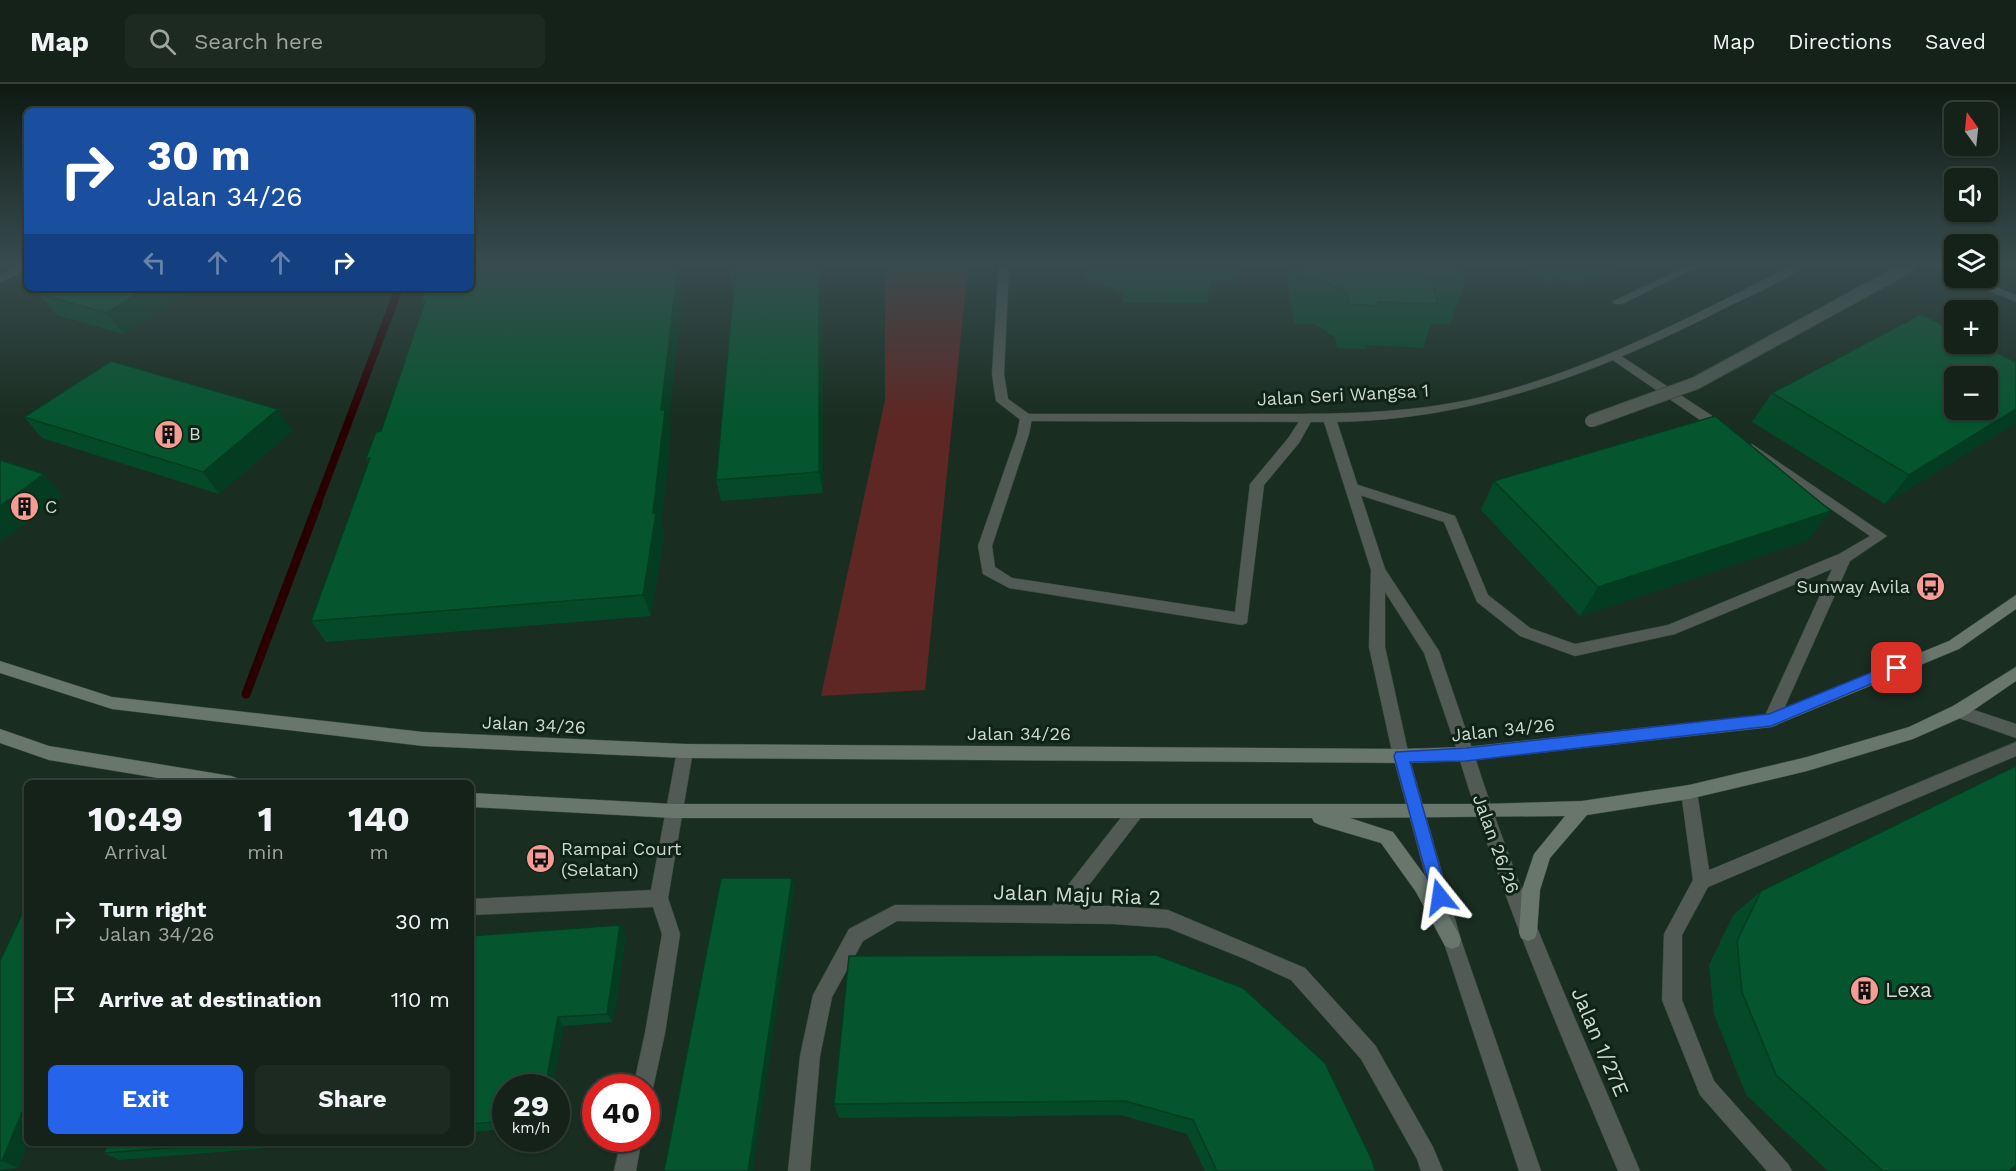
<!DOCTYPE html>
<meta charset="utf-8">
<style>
:root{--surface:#142219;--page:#1d2a22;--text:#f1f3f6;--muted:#9da4a2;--line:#333f38;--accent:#2563eb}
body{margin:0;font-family:"Work Sans",sans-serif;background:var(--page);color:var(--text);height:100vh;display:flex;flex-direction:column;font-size:22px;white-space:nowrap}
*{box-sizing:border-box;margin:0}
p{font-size:20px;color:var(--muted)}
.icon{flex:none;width:33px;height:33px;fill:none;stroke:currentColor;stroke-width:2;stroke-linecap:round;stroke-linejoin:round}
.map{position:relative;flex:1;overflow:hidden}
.drawer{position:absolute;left:24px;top:696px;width:450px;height:366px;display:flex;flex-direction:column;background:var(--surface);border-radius:9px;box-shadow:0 2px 4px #0004,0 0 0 2px var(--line)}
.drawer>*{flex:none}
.banner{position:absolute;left:24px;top:24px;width:450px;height:183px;border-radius:9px;box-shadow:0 2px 4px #0004,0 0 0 2px var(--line);background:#1a4fa0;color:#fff;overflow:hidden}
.needle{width:39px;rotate:345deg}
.fabs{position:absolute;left:1944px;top:18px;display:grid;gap:12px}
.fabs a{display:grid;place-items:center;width:54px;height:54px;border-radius:9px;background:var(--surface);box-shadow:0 2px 4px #0004,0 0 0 2px var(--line);font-size:30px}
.speed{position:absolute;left:492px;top:990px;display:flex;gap:12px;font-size:30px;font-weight:700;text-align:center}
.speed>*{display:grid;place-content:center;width:78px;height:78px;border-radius:50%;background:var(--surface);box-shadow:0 2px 4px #0004,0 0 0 2px var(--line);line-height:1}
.speed small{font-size:15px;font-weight:400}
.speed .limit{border:9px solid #d22;background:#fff;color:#111}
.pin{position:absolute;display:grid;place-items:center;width:51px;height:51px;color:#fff;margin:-26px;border-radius:12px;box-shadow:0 3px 9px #0006}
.me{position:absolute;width:66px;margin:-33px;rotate:345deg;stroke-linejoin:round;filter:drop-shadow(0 0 4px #0008)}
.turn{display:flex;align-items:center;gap:21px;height:126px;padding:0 24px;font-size:27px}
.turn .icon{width:78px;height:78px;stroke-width:2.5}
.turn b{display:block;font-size:42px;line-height:51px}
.lanes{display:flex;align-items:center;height:57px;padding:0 24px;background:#0003;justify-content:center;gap:30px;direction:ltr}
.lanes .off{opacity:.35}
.eta{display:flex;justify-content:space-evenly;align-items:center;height:102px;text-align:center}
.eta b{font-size:36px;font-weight:700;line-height:42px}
.action{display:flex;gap:12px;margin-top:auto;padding:12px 24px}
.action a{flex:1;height:69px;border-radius:9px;background:var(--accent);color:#fff;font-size:24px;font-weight:700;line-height:69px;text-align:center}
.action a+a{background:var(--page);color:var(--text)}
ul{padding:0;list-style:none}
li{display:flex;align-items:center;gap:18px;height:78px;padding:0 24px}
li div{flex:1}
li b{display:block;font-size:22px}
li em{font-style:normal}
header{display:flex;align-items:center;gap:36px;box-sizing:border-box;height:84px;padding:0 30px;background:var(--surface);border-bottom:2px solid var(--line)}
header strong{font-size:28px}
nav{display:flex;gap:33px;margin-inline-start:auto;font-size:21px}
.search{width:420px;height:54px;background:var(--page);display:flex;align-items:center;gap:15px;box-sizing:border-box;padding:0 21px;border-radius:9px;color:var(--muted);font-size:22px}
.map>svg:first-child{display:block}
.green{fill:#5e2724}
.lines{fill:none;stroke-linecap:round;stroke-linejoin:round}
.stream-far1{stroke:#290002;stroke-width:8}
.stream{stroke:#290002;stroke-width:9}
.service-casing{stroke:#37493d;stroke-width:1}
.minor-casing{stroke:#37493d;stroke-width:1}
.tertiary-casing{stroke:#37493d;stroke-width:1}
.secondary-casing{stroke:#37493d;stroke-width:1}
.service{fill:#515a54;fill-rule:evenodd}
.minor{fill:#515a54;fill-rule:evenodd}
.tertiary{fill:#515a54;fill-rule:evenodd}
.secondary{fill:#68766c;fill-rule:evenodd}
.service-bridge-casing{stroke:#37493d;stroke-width:14;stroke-linecap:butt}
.service-bridge{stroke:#515a54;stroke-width:12}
.wall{fill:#044a28}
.shaded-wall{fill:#043c21}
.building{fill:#05562f;stroke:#043c21;stroke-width:1.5;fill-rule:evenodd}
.route{fill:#2563eb;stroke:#184099;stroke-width:1.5}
.labels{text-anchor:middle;stroke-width:6;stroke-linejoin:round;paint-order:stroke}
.street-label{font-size:18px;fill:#ced9d1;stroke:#102317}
.poi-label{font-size:18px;fill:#ced9d1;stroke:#102317;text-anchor:start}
.near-street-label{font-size:21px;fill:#ced9d1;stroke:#102317}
.near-poi-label{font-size:21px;fill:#ced9d1;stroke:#102317;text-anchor:start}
</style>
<header>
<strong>Map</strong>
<div class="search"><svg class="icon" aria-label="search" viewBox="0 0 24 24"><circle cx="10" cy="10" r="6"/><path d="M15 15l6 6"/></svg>Search here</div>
<nav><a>Map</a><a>Directions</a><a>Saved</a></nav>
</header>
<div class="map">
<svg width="2016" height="1087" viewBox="0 0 2016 1087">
<rect width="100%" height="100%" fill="#1a2d21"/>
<!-- green -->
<polygon class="green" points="885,182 968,182 925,606 821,612 885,316"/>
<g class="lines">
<!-- stream-far1 -->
<polyline class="stream-far1" points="317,421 399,204"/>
<!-- stream -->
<polyline class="stream" points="246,610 318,419"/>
<defs>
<g id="service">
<polygon points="1687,182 1700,182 1622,220 1614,220 1612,218"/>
<polygon points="1934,182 1947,182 1954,185 1954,192"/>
<polygon points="1960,194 1974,194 2016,211 2016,218"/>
<polygon points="1615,268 1729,343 1730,346 1729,349 1719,349 1611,275 1609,272"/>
<polygon points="1026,330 1032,334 1029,350 992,462 995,483 1012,494 1235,528 1250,400 1289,353 1303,331 1311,331 1313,334 1299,359 1264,401 1247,539 1242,541 1009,504 983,490 978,462 1017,350 1020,334"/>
<polygon points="1752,360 1887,452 1850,477 1779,636 1777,641 1771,643 1765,641 1763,636 1832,485 1675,550 1575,572 1520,552 1477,518 1444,438 1347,407 1345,404 1352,399 1455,432 1488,511 1530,544 1575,560 1668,541 1839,470 1870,452 1747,367 1746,364"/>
<polygon points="1959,621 2016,640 2016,654 1953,632 1951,627 1953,622"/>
<polygon points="2016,658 2016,672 1708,803 1682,851 1682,916 1714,997 1788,1080 1792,1087 1767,1087 1700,1011 1662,916 1664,850 1693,796 1681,708 1683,703 1689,701 1695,703 1697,708 1709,786"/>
<polygon points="1136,720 1142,722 1145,727 1142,732 1062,836 1056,838 1050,836 1047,830 1050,824 1130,722"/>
</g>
<g id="minor">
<polygon points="18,182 27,182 27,185 0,199 0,191"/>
<path d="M 999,182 L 1009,182 L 1004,290 L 1008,315 L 1029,330 C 1103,330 1177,330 1251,330 C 1327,330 1403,331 1477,314 C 1588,288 1690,233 1791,182 L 1803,182 C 1789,196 1747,213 1727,223 C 1602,287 1479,335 1337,338 L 1385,485 L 1439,567 L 1474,670 L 1472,675 L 1466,677 L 1460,675 L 1424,569 L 1385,508 L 1385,563 L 1409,672 L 1407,677 L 1401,679 L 1395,677 L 1393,672 L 1369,563 L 1371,486 L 1324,338 L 1022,337 L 996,317 L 992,290 Z"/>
<polygon points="685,660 691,662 693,667 668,814 680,850 665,949 653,1004 650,1011 646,1013 646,1004 633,1004 645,949 662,850 653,823 471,831 471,815 651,806 677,667 679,662"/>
<polygon points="895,821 1114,822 1168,826 1305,884 1375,961 1433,1063 1443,1087 1421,1087 1417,1075 1361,975 1291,896 1245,875 1168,844 1114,840 897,837 863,857 832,913 820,972 810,1087 788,1087 800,972 813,911 849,845"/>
<polygon points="622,1054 642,1054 636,1087 614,1087"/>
</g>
<g id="tertiary">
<path d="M 1466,663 L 1472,665 L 1474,670 C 1519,814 1582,948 1640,1087 L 1618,1087 C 1560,949 1501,813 1458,670 L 1460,665 Z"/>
<polygon points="1401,665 1407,667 1409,672 1461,856 1541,1087 1519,1087 1443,856 1393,672 1395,667"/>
</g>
<g id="secondary">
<polygon points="2016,511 2016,525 1959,565 1771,643 1466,677 1401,679 685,674 423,662 112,625 0,589 0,577 112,613 423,648 685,660 1401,665 1466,663 1770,630 1949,557"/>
<polygon points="2016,583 2016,597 1965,632 1913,655 1807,687 1689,715 1587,731 1550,774 1540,806 1537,848 1535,854 1528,857 1521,854 1519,848 1522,806 1534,770 1565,732 1350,734 1393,748 1428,796 1459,850 1461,856 1459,862 1452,865 1445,862 1416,808 1381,759 1320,741 1314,738 1312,734 673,734 471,723 471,709 673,720 1482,720 1582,717 1689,701 1807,673 1909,643 1953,622"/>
<polygon points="0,645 49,662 231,692 237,694 239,699 188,699 49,676 0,659"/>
</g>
</defs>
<!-- service casing -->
<use href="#service" class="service-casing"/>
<!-- minor casing -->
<use href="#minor" class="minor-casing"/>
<!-- tertiary casing -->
<use href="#tertiary" class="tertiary-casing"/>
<!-- secondary casing -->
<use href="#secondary" class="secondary-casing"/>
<!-- service -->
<use href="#service" class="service"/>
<!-- minor -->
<use href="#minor" class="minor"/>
<!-- tertiary -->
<use href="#tertiary" class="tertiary"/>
<!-- secondary -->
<use href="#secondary" class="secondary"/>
<defs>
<polyline id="service-bridge" points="1591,337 1696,299 1910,182"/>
</defs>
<!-- service-bridge casing -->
<use href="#service-bridge" class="service-bridge-casing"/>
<!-- service-bridge -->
<use href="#service-bridge" class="service-bridge"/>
</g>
<!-- wall -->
<g class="wall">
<polygon points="822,182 823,409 721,417 716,396 733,210 729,190"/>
<polygon points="1084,182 1241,182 1238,198 1211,197 1207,219 1123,218 1123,210 1098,198 1083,198"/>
<polygon points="1290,182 1458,182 1466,196 1450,240 1431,240 1423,264 1367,261 1366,265 1337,264 1335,253 1314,240 1294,240 1287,197"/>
<polygon points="1516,182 1629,182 1583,200 1560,196 1549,201"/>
<polygon points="49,204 192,204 123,250 56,231 39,210"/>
<polygon points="426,204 669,338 671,347 661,442 664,451 651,532 326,558 311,537 368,378 366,374 381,347 423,222 421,218"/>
<polygon points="2016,278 1885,420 1752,338 1772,309"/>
<polygon points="24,333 292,347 219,410 42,354"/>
<polygon points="1494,397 1831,427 1808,456 1580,532 1481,426"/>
<polygon points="1761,807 2009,1087 1828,1087 1746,1011 1714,930 1709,881 1733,831"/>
<polygon points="626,851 613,938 564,942 506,1004 506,1045 471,1048 471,852"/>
<polygon points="849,872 1375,1087 1205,1087 1187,1050 1121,1031 839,1034 834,1020"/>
<polygon points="0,877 27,1059 28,1059 18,1084 0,1086"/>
<polygon points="108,1059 331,1059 119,1076 104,1069"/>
</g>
<!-- shaded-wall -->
<g class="shaded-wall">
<polygon points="678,182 685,182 669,338 671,347 661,442 664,451 651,532 643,511 653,429 661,326"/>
<polygon points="819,182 822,182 823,409 819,388"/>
<polygon points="1557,182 1566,182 1560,196 1549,201"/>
<polygon points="1591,182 1629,182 1583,200"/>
<polygon points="146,204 192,204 123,250 107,229"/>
<polygon points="278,325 292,347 219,410 203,388"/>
<polygon points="2016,325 2016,339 1885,420 1909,391"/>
<polygon points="44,390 63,412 0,458 0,422"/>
<polygon points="1831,427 1808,456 1580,532 1598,503"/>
<polygon points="792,794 795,804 753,1087 748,1087"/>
<polygon points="620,841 626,851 613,938 607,930"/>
<polygon points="558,933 564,942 553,1004 545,1004"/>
<polygon points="27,1016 27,1059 28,1059 18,1084 2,1077"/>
</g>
<!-- building -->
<g class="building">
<polygon points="471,182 678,182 661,326 665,326 653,429 656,429 643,511 311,537 370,374 366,374 376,348 381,347 425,217 421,218 426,204 471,204"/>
<polygon points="730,182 819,182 819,388 716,396 735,190 729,190"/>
<polygon points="1301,182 1458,182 1466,196 1431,196 1438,220 1378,218 1379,222 1349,220 1347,209 1325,197 1304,196"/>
<polygon points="49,204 146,204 107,229 39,210"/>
<path d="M 1921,230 L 1954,247 L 1954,260 L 1979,260 L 2016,278 L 2016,325 L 1909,391 L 1772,309 ZM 1954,292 L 1988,292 L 1988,326 L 1954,326 Z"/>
<polygon points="111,277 278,325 203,388 24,333"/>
<polygon points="1715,332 1831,427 1598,503 1494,397"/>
<polygon points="0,376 44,390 0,422"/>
<polygon points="2016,682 2016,1081 2009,1087 1883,1087 1776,991 1742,908 1737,857 1761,807"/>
<polygon points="721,794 792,794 748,1087 664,1087"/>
<polygon points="27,827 27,1016 2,1077 0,1077 0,877 23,828"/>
<polygon points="620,841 607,930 558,933 545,1004 506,1004 506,1037 471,1040 471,852"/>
<polygon points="1156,871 1243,904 1325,979 1372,1076 1375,1087 1217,1087 1193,1036 1125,1017 834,1020 849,872"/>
<polygon points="108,1059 232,1059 104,1069"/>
</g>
<!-- sky -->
<linearGradient id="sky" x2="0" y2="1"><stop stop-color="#0e1912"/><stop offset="0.54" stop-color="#384c4e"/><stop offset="1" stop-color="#384c4e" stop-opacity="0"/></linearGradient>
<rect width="2016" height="334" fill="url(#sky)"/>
<!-- route -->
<polygon class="route" points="1897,578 1902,580 1904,584 1902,587 1771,642 1466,677 1410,678 1448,813 1446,819 1440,821 1434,819 1394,672 1396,668 1466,664 1769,630"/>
<!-- icons -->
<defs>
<symbol id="building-disc" viewBox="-11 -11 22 22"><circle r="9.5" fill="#f59c95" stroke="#102317"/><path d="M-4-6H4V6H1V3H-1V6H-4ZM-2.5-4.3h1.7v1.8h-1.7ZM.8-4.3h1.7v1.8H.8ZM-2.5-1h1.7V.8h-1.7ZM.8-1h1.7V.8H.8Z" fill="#111"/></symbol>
<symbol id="bus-disc" viewBox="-11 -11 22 22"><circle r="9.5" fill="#f59c95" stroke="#102317"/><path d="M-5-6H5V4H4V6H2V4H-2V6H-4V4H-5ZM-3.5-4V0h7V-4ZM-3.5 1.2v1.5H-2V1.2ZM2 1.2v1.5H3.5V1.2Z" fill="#111"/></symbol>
</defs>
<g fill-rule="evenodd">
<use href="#building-disc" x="152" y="334" width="33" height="33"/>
<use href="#building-disc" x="8" y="406" width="33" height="33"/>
<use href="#bus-disc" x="1914" y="486" width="33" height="33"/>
<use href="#bus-disc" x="524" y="758" width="33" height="33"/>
<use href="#building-disc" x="1848" y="890" width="33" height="33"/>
</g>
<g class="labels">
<!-- street labels -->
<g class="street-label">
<text transform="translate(1343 311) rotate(-3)" y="6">Jalan Seri Wangsa 1</text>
<text transform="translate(534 641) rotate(3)" y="6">Jalan 34/26</text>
<text transform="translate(1503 646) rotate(-6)" y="6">Jalan 34/26</text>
<text x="1019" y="656">Jalan 34/26</text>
<text transform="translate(1496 760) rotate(70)" y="6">Jalan 26/26</text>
</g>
<!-- poi labels -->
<g class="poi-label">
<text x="189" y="356">B</text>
<text x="45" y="429">C</text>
<text x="1910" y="509" text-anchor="end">Sunway Avila</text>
<text x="561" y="771">Rampai Court<tspan x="561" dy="21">(Selatan)</tspan></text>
</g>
<!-- near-street labels -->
<g class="near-street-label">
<text transform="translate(1077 811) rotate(2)" y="7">Jalan Maju Ria 2</text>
<text transform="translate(1600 958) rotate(67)" y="7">Jalan 1/27E</text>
</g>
<!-- near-poi labels -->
<g class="near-poi-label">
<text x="1885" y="913">Lexa</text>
</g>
</g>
</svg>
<div class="fabs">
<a><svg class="needle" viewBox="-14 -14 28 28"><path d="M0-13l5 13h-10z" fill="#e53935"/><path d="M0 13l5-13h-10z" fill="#9da4a2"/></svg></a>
<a><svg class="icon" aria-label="sound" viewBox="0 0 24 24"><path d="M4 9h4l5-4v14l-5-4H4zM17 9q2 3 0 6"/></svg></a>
<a><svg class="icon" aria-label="layers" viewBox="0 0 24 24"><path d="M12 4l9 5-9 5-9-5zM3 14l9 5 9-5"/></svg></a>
<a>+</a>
<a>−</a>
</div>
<div class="speed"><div>29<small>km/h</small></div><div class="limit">40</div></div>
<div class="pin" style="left:1897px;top:584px;background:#d93025"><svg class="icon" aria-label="arrive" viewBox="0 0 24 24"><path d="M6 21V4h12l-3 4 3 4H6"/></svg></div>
<svg class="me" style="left:1440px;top:813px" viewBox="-20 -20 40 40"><path d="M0-17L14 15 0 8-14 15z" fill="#2563eb" stroke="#fff" stroke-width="4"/></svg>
<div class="banner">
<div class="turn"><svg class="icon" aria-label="right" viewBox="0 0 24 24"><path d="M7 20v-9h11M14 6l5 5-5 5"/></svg><div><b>30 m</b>Jalan 34/26</div></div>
<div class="lanes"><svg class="icon off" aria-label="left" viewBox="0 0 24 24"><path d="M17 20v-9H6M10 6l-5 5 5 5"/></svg><svg class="icon off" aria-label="ahead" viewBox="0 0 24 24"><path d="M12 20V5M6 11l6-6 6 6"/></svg><svg class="icon off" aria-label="ahead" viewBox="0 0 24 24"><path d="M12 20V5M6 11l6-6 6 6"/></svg><svg class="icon" aria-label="right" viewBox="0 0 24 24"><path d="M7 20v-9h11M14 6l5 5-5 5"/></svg></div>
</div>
<section class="drawer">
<div class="eta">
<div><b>10:49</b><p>Arrival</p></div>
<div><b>1</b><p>min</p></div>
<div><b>140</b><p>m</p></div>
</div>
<ul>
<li><svg class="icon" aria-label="right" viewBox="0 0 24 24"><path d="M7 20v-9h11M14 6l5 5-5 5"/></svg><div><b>Turn right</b><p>Jalan 34/26</p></div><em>30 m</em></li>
<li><svg class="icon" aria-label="arrive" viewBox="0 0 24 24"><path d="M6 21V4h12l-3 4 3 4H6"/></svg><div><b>Arrive at destination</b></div><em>110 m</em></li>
</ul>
<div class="action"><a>Exit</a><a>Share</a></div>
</section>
</div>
